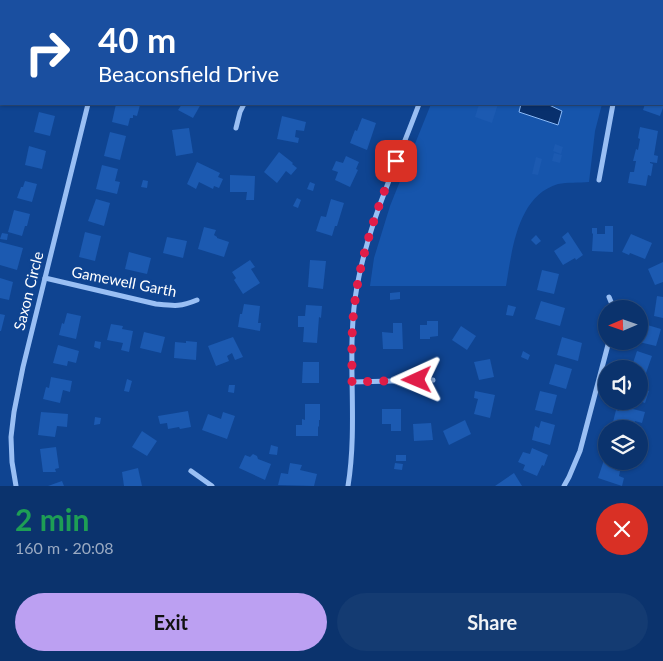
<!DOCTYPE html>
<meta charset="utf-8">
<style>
:root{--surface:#0b336d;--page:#143b72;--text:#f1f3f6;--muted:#9aaac2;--line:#2b4e80;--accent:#bca0f2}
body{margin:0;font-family:Lato,sans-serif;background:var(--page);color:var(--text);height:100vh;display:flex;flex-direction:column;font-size:19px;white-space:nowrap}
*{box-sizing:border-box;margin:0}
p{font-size:16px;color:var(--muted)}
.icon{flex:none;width:28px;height:28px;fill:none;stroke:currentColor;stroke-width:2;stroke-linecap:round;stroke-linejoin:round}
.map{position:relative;height:486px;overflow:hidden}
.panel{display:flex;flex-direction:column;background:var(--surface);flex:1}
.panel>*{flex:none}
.banner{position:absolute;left:0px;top:0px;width:664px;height:105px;box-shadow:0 1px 4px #0004,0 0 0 1px var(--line);background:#1a4fa0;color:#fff;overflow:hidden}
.needle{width:32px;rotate:268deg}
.buttons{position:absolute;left:598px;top:300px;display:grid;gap:10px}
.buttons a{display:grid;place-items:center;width:50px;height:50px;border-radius:50%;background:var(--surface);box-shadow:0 1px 4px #0004,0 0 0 1px var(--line);font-size:25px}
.pin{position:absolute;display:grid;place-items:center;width:42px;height:42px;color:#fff;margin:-21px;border-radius:10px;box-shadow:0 2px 8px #0006}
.me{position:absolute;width:55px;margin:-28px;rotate:269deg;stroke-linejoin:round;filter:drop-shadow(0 0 4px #0008)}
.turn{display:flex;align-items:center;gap:18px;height:105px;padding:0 15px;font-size:22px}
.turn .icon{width:65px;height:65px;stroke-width:2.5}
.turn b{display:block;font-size:35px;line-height:42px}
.round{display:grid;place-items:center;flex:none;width:52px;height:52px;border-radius:26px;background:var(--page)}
.overview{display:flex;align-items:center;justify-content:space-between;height:85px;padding:0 15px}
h1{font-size:30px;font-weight:700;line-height:38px;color:#1e9e55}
.primary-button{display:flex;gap:10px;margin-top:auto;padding:10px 15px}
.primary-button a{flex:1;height:58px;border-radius:30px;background:var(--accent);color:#111;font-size:20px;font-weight:700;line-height:58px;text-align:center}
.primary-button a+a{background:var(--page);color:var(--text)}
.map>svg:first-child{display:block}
.green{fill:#1655ac}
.water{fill:#08306d;stroke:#8abaf8}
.building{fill:#1c5ab1}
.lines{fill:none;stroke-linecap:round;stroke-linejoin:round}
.street{stroke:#99bff4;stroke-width:5}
.route{stroke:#e11d48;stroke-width:9;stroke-dasharray:0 16.2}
.labels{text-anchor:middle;stroke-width:5;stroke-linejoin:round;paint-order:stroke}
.street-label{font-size:15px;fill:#fff;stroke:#0f4491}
</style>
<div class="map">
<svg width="663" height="486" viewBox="0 0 663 486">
<rect width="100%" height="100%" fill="#0f4491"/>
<!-- green -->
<g class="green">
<polygon points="456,0 627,0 628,1 456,1"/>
<path d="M 431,104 L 602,104 L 595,131 L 589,182 C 579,183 567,182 558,184 C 517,196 512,251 506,286 L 370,286 L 374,258 L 390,206 Z"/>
</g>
<!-- water -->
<polygon class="water" points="521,104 547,104 562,111 558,125 519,112"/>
<!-- building -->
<g class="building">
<polygon points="116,104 135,104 140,105 137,116 133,115 133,118 130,118 128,126 112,122"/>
<polygon points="182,104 201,104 193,118 178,110"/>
<polygon points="479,104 498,104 492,123 475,117"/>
<polygon points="645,104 663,104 663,108 660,116 643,110"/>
<polygon points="39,112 55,116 50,136 34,132"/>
<polygon points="282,116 306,122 304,131 296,130 295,137 299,138 298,143 277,139"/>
<polygon points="362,118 376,123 367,150 350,143 355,130 357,131"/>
<polygon points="640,127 658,131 654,155 658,156 657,163 650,162 650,163 653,164 651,176 648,175 646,186 628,183 630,172 634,172 636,161 633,161 636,149 638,150 640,139 638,138"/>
<polygon points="189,128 193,153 176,156 172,130"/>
<polygon points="110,132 126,136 120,160 104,156"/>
<polygon points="555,144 563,147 561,154 553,151"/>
<polygon points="29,146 46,151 42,169 25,165"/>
<polygon points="279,152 293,163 292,164 297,168 291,175 286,171 277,183 264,172"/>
<polygon points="554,153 562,155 560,163 552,161"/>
<polygon points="346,156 359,162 356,169 358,170 350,187 335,180 338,172 332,170 336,161 343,163"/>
<polygon points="536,157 542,159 538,175 532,174"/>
<polygon points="197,162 220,173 218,177 223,179 219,188 214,186 213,189 199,182 196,189 187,184"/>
<polygon points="102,165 118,169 115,181 120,182 117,194 96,189"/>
<polygon points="230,175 255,176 254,200 246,200 247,192 230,192"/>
<polygon points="143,180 148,181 147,188 141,187"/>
<polygon points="25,181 37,184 32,202 17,198 21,187 23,187"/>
<polygon points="310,182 315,184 313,191 307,189"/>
<polygon points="297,198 301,200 298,208 293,206"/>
<polygon points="96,199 110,203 104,226 88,221"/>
<polygon points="331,199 344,203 337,226 335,226 332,236 316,231 321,216 326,217"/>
<polygon points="14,210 30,214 27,226 25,226 22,236 8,232"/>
<polygon points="605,226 613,226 613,252 592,251 593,234 592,233 592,228 597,228 597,234 605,234"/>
<polygon points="204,227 216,230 214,235 217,237 217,238 229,242 224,257 198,249"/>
<polygon points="85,232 101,236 95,261 79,257"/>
<polygon points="568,232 583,255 576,260 575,258 563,265 554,251 566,243 562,237"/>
<polygon points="2,233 8,234 7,240 0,239"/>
<polygon points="631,234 652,243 645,259 630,253 629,255 622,252"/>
<polygon points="536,235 541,241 536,245 531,240"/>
<polygon points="167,237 187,241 183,258 163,253"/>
<polygon points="0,242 23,248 17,270 0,265"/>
<polygon points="129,252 151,258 147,274 125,269"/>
<polygon points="250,260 255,267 251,269 260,283 243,294 234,280 236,278 232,272"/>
<polygon points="310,260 326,261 323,289 308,287"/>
<polygon points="663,262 663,282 655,285 648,269"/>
<polygon points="542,270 559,274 554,294 537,290"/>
<polygon points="0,278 13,282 9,300 0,298"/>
<polygon points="400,292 400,299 390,300 390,293"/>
<polygon points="657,296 663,297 663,318 654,316"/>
<polygon points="541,301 565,308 560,326 535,319"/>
<polygon points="244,304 260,306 258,323 261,323 260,331 238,327 240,314 242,314"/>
<polygon points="306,305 322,306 321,318 319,317 317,343 303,342 304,327 298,327 298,316 305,316"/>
<polygon points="508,305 516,307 513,316 506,315"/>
<polygon points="67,313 81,316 76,339 59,335 62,323 64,324"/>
<polygon points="0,314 5,315 1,331 0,331"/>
<polygon points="427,321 438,321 438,336 430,337 430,339 420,339 420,325 427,325"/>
<polygon points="393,323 402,323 403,349 383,349 382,332 393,333"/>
<polygon points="111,324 123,326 122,329 133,331 129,352 121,350 123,343 107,340"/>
<polygon points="644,324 661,329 656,346 639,342 639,332 641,333"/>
<polygon points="461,326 476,336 467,350 452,340"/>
<polygon points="144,332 165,337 161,353 140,348"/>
<polygon points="233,337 243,357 235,360 232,353 227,356 229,361 216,366 208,346"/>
<polygon points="562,337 582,343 578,361 557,355"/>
<polygon points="95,341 101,342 100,349 94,347"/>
<polygon points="186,341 197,342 196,360 174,358 175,342 186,343"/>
<polygon points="58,345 79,351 76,363 68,361 67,366 53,363"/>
<polygon points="523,351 530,355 528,360 521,357"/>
<polygon points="637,351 652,356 646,373 639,371 639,369 631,369"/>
<polygon points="490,359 494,377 479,380 474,362"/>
<polygon points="303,362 319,362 319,383 302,383"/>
<polygon points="555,364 572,369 566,389 549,384"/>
<polygon points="51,377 72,381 70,392 63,390 60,403 43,399 46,387 49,388"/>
<polygon points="127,379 132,381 129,392 124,391"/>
<polygon points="639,381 646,383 644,389 649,391 645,403 639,401"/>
<polygon points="229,385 235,385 234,393 228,392"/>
<polygon points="475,391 495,395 490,418 474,414 478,399 474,398"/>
<polygon points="540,391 557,395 552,414 535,410"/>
<polygon points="305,404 320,404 320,420 319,420 319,427 318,426 318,436 296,436 296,425 302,425 302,419 305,420"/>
<polygon points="621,406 645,412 642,423 635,421 632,429 613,422 616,410 619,411"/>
<polygon points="382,409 401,409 401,431 391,431 391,424 382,424"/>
<polygon points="188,411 191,427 180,429 179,427 168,429 167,423 160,424 158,416"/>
<polygon points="41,412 68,414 67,427 57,426 55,437 38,435"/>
<polygon points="223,412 235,416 227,439 202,430 208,414 221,419"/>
<polygon points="95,417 101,418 100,424 94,425"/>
<polygon points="465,420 471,434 449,445 443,431"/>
<polygon points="541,421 555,425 550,445 532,440 535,426 539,428"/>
<polygon points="431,423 433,440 414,441 413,424"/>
<polygon points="142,431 157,441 147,456 132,447"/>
<polygon points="271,445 278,447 277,455 269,454"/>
<polygon points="56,447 59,468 55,469 56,472 43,472 40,449"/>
<polygon points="532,448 548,455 544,466 542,465 537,476 523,470 525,465 518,462 523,452 530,454"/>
<polygon points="253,454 257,456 258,459 271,464 265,480 239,468 245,455 250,457"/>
<rect x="396" y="455" width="10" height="6"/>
<polygon points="604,460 617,463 615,470 620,471 619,476 624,478 622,486 598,478"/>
<polygon points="290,463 302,465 300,470 317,474 314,486 278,485 281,473 288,474"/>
<polygon points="395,463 403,464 402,470 394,469"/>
<polygon points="138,468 142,486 124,486 122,472"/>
<polygon points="514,473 522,486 495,486"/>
<polygon points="62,481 64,486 48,486"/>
</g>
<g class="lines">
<!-- street -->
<g class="street">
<polyline points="654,0 656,1"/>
<polyline points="132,1 133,0"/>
<polyline points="440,1 440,0"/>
<polyline points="662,10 663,10"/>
<polyline points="236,128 240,112 244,104"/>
<polyline points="599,180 613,104"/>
<path d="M 45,278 L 156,304 C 175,306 180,307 197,300"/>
<polyline points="609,297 614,309"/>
<polyline points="352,382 433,380"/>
<polyline points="191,471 212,486"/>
<polyline points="16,486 12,462 11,437 14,412 23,367 88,104"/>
<path d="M 348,486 C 358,424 347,361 355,299 C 365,229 395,169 419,104"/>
<polyline points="564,486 569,477 580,451 609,341"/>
</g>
</g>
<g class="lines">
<!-- route -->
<path class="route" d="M 396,161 C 378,206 361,253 355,301 C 351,328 352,355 352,382 L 417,380"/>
</g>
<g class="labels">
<!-- street labels -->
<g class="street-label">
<text transform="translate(124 282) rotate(11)" y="5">Gamewell Garth</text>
<text transform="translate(29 291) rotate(-76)" y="5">Saxon Circle</text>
</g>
</g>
</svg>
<div class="buttons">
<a><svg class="needle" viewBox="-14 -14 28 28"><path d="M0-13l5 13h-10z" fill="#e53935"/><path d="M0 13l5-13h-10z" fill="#9aaac2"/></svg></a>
<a><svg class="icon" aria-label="sound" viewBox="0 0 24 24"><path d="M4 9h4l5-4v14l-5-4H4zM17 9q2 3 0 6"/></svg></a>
<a><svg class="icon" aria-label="layers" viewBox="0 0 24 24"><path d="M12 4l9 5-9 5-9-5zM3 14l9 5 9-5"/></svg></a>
</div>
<div class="pin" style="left:396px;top:161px;background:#d93025"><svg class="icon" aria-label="arrive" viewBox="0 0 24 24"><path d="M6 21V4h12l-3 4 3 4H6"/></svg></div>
<svg class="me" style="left:417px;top:380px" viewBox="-20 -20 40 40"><path d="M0-17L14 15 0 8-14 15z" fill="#e11d48" stroke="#fff" stroke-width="4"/></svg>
<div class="banner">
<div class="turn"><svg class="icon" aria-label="right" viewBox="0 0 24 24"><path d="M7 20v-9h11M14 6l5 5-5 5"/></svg><div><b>40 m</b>Beaconsfield Drive</div></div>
</div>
</div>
<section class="panel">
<div class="overview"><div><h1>2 min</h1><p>160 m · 20:08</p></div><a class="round" style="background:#d93025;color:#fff"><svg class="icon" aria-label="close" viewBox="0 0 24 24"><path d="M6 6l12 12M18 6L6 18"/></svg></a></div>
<div class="primary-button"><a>Exit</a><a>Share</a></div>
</section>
